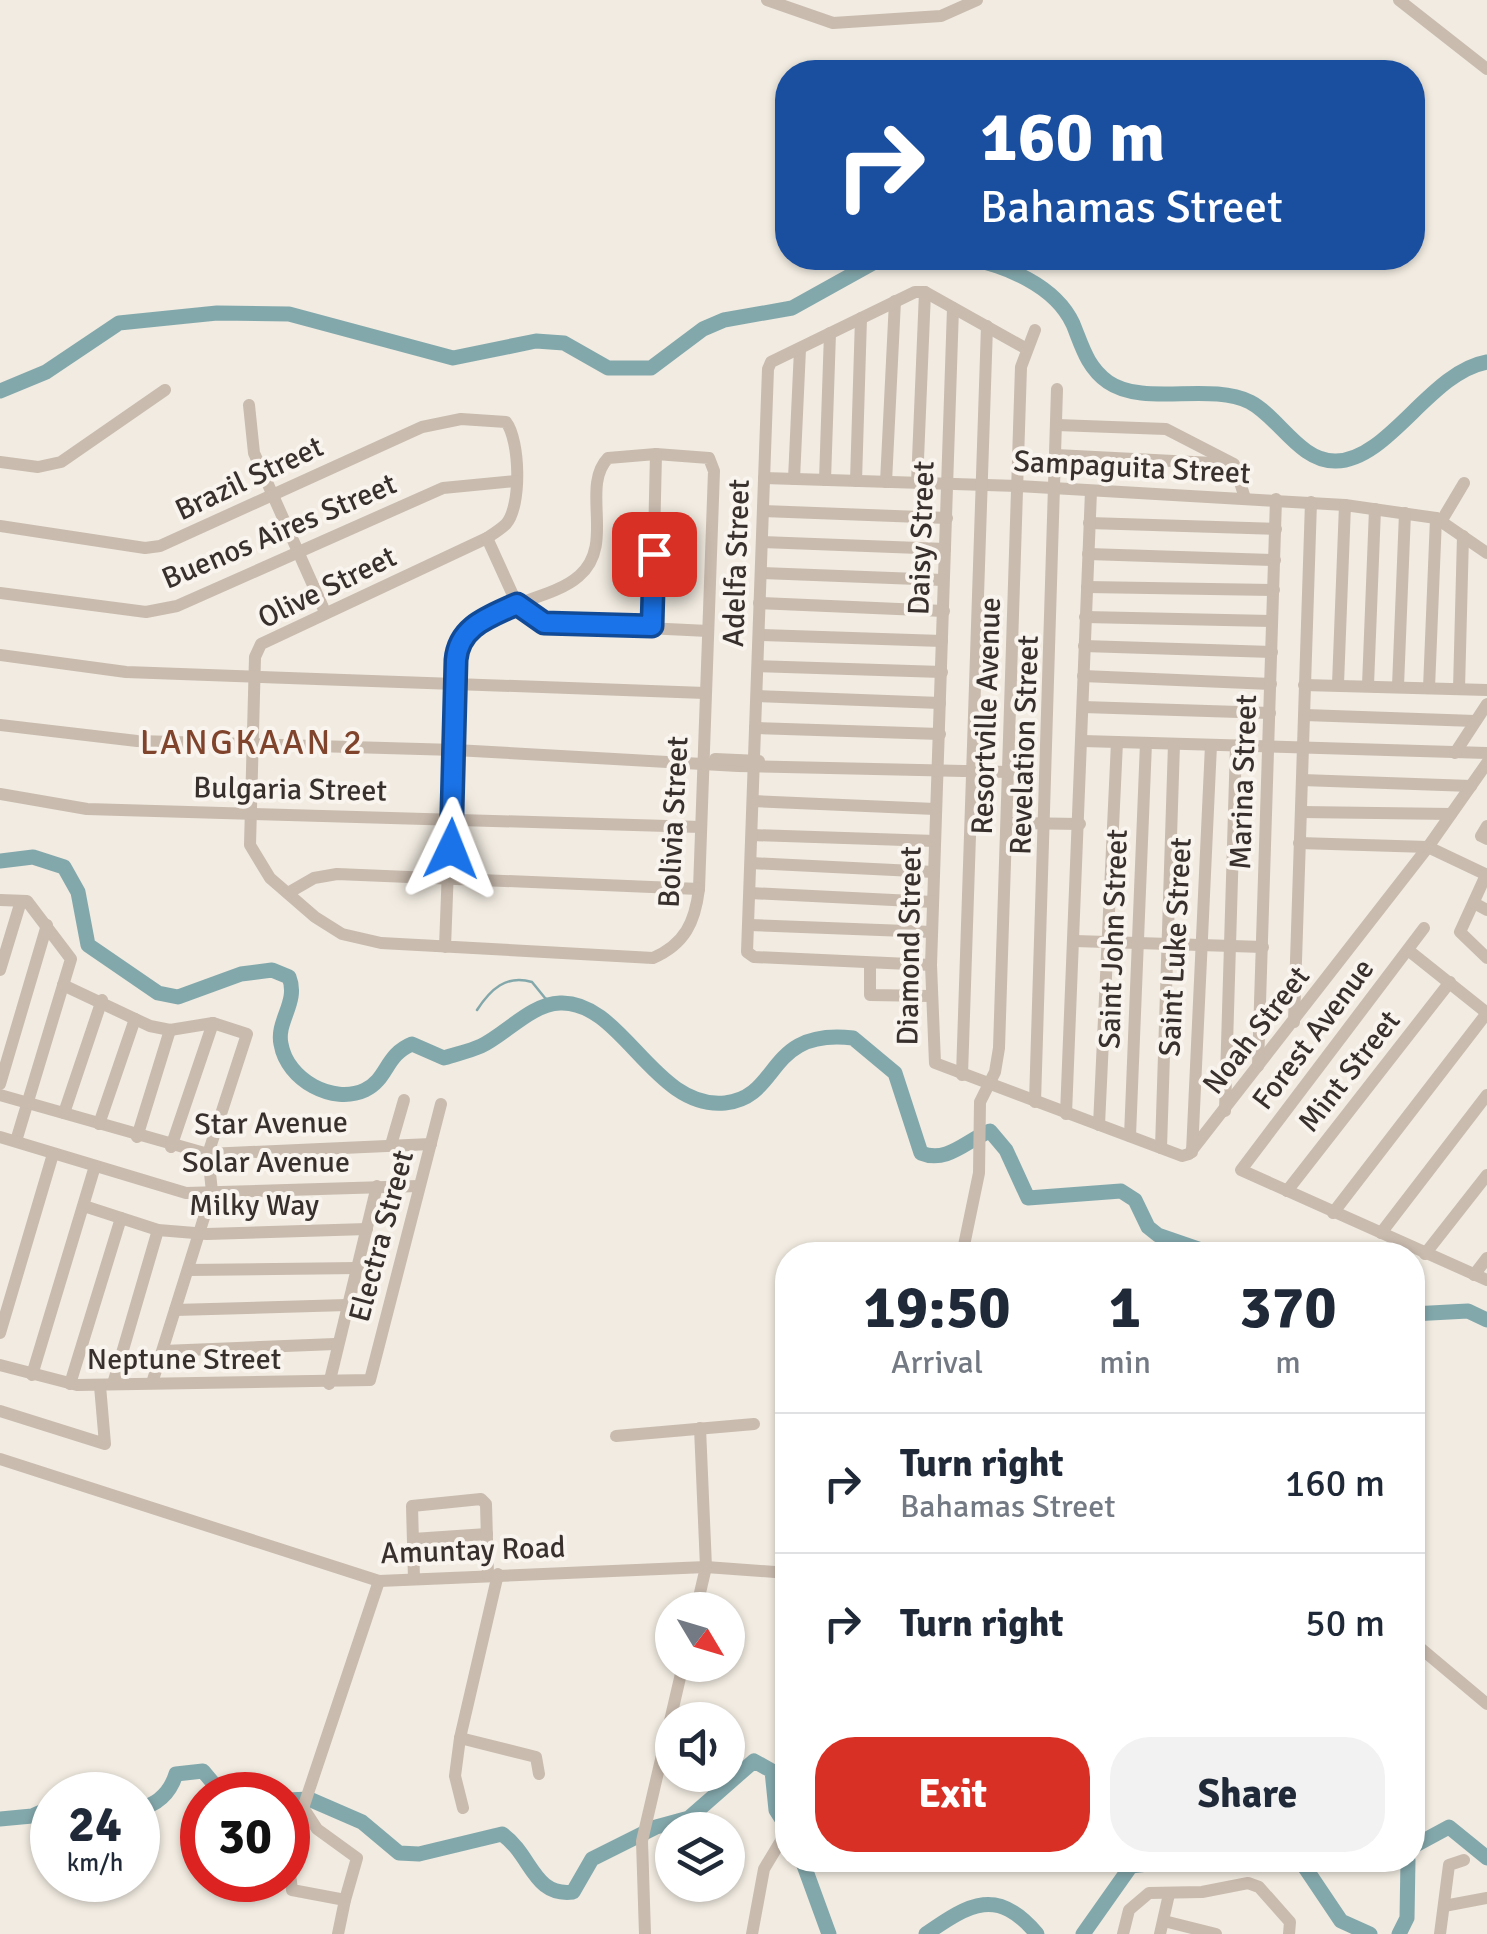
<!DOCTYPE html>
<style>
:root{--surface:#fff;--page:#f2f2f3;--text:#1f2937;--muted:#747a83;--line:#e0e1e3;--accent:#d93025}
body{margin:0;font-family:Signika,sans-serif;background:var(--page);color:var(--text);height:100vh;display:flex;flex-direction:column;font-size:38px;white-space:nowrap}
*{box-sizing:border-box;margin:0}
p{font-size:32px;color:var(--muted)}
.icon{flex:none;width:55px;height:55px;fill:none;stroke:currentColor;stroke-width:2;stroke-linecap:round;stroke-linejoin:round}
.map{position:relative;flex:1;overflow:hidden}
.panel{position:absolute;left:775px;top:1242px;width:650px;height:630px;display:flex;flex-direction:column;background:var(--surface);border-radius:40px;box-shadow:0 2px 8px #0004}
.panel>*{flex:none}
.hud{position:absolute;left:775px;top:60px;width:650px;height:210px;border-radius:40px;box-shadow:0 2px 8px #0004;background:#1a4fa0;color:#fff;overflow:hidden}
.needle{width:65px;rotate:128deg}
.controls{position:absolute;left:655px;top:1592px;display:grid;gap:20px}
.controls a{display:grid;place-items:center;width:90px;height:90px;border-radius:50%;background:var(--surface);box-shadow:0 2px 8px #0004;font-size:50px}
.speed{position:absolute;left:30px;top:1772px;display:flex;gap:20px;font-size:50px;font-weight:700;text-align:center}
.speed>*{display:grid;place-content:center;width:130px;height:130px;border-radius:50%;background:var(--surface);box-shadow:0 2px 8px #0004;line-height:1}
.speed small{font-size:25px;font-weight:400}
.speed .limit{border:15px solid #d22;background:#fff;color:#111}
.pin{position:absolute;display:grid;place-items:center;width:85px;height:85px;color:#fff;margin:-42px;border-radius:20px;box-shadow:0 5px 15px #0006}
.me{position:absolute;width:110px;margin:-55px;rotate:2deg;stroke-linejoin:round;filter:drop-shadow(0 0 8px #0008)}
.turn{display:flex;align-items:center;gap:35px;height:210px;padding:0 40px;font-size:45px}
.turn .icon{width:130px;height:130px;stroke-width:2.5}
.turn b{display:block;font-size:70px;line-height:85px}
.eta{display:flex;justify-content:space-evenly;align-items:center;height:170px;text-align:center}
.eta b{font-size:60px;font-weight:700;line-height:70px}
.action{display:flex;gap:20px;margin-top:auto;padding:20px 40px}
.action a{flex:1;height:115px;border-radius:40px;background:var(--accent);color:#fff;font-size:40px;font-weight:700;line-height:115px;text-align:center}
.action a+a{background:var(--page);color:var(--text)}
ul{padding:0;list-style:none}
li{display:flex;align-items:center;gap:30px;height:140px;padding:0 40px;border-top:2px solid var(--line)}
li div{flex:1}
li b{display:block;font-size:38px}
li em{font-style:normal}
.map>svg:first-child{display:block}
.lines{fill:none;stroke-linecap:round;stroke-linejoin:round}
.stream{stroke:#83a8ac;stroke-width:2.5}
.river{stroke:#83a8ac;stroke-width:15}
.minor{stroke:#c9bbae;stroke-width:12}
.route-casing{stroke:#114b97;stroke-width:25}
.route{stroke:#1a73e8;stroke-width:18}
.labels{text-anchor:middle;stroke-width:8;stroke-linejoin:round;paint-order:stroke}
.street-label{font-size:30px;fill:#38302c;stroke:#f9f4ee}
.quarter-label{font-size:35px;letter-spacing:2.5px;fill:#80442c;stroke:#f9f4ee}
</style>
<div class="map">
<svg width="1487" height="1934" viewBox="0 0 1487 1934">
<rect width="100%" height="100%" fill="#f1ebe1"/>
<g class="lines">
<!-- stream -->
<path class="stream" d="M 477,1010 C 490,990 506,974 532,982 L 545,998 L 556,1004"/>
<!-- river -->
<g class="river">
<path d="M 967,258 C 1006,266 1055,285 1073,324 C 1082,346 1087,367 1108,382 C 1144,407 1209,382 1250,402 C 1279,417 1300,462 1336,461 C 1389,460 1430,372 1487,362"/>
<polyline points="0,391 46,372 119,323 217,313 289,314 453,358 536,341 564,343 608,368 651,368 703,329 724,320 792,308 882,258"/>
<path d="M 0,861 L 33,857 L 64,867 L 78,892 L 88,945 L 158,993 L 178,997 L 241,974 L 272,970 L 289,977 C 299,1002 276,1021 281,1044 C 287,1080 333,1105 365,1090 C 388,1079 385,1055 412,1044 L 444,1058 C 456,1054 470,1051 481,1046 C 506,1034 531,1004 560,1003 C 622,1000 654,1110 725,1103 C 782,1097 765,1028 853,1038 L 895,1073 L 921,1153 C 947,1164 967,1140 990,1131 L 1006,1150 L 1028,1198 L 1121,1191 L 1135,1200 L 1148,1227 L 1158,1235 L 1216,1255"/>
<polyline points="1412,1314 1468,1311 1487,1320"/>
<polyline points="69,1795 95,1784 111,1786 116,1795"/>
<path d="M 288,1800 L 309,1799 L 362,1822 L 399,1853 L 419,1854 L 502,1834 C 532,1855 533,1897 573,1892 L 592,1859 L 656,1827 L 689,1818 L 754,1761 L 772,1771 L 776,1810 L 788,1829"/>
<path d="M 138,1809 C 157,1805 170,1793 176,1774 L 203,1771 L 223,1795"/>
<polyline points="0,1819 32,1816 52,1807"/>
<polyline points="1412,1847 1449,1827 1487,1858"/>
<polyline points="802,1860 829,1934"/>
<polyline points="1300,1860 1341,1921 1370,1934"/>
<path d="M 926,1934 C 970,1903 998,1887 1037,1934"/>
<polyline points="1083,1934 1131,1866 1181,1860"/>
<polyline points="1399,1934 1407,1918 1408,1860"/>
</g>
<!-- minor -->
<g class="minor">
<polyline points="767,0 833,23 941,16 977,0"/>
<polyline points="1399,0 1487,69"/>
<polyline points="953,308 931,965 935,1063 1182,1156 1189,1154 1428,847 1487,763"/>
<polyline points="249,405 254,453 325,612"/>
<polyline points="1057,425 1166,429 1234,464 1245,498"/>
<polyline points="1056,455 1232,464"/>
<polyline points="0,462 38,467 61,462 165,390"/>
<polyline points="764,478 1018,486 1345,505 1436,518 1487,553"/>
<polyline points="794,479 800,349"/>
<polyline points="825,480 830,333"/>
<polyline points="856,481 861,318"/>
<polyline points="886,482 895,301"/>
<polyline points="917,483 925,292"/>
<polyline points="763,511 947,518"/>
<polyline points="1442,520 1464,483"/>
<polyline points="1089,523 1276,529"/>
<path d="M 0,526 L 145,548 L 160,546 L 422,427 L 461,419 L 506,422 C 520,440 522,506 506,524 C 501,529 493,534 487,538 L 261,644 L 255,657 L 250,845 L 270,878 L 315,917 L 342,934 L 381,943 L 653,958 C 685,944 695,922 699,889 L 714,471 L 709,458 L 656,454 L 608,458 C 580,487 616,545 579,576 C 544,607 461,602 456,660 L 445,947"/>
<polyline points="487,538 517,604 544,623 708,631"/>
<polyline points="762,542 945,549"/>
<polyline points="1088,554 1275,560"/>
<polyline points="761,573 943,580"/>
<polyline points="1087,587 1274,590"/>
<polyline points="0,593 146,612 177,606 443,488 516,481"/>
<polyline points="759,603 944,611"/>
<polyline points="1085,617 1271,621"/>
<polyline points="652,626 656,454"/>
<polyline points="759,635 942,641"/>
<polyline points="1084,646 1272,652"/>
<polyline points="0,655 126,672 705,693"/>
<polyline points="758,666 942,672"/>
<polyline points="1083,676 1271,684"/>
<polyline points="1338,684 1345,505"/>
<polyline points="1304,685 1487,690"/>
<polyline points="1368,685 1375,509"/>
<polyline points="1398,686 1405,513"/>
<polyline points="1429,688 1436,518"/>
<polyline points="1459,689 1463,536"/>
<polyline points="757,696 940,703"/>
<polyline points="1083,707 1270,713"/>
<polyline points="1305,715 1475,721"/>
<polyline points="0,725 137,741 455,750 738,766 1009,772"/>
<polyline points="755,728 940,734"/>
<polyline points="1083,741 1487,753"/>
<polyline points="1455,753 1487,704"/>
<polyline points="715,759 759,761"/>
<polyline points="1302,780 1471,786"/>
<polyline points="0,794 87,809 701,827"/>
<polyline points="753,801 935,809"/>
<polyline points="1302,812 1451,814"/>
<polyline points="1008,823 1080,824"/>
<polyline points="1487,826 1481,836 1487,839"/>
<polyline points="752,835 935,841"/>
<polyline points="1299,843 1428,847 1487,875"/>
<polyline points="751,863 934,872"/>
<polyline points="1486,875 1460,932 1487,958"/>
<polyline points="288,893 314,878 337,874 699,889"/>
<polyline points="750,893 933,902"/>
<polyline points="0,900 27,901 71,959 16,1141"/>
<polyline points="1474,903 1487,910"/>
<polyline points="749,925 932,932"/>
<polyline points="1424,928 1241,1170 1487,1280"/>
<polyline points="1075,941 1263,947"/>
<polyline points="870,963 870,995 931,996"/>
<polyline points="931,965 754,957 747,952 768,369 771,362 915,292 925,292 1025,348"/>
<polyline points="0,970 21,901"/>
<polyline points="63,985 150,1026 170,1030 213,1023 247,1034 208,1154 212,1192 152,1383"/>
<polyline points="1294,1022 1311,502"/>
<polyline points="1258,1066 1276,499"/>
<polyline points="962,1075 987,326"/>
<polyline points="0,1084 47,925"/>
<polyline points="0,1095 208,1154 431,1144"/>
<polyline points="1035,1102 1057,389"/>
<polyline points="1225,1111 1236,746"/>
<polyline points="64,1113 102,1000"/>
<polyline points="1066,1114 1091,491"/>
<polyline points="99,1124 135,1019"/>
<polyline points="1099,1125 1117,742"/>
<polyline points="1130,1136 1146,743"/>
<polyline points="0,1137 186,1193 419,1186"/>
<polyline points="137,1137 170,1030"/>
<polyline points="391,1145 404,1100"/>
<polyline points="171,1147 213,1023"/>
<polyline points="1161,1148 1174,744"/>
<polyline points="1192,1152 1211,745"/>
<polyline points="1287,1191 1450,982"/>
<polyline points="84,1206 158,1230 207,1234 367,1229"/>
<polyline points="1333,1213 1487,1013 1408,950"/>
<polyline points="1381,1233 1487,1095"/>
<polyline points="1425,1254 1487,1175"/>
<polyline points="962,1255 979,1173 980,1102 995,1072 999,1048 1021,367 1035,330"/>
<polyline points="188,1270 358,1268"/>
<polyline points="1474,1275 1487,1258"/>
<polyline points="175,1310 347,1305"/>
<polyline points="0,1333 53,1154"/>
<polyline points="163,1351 335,1344"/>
<polyline points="0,1365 77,1385 370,1380 441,1104"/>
<polyline points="32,1375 95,1166"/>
<polyline points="70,1384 121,1218"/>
<polyline points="113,1384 158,1230"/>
<polyline points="329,1384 377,1186"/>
<polyline points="0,1411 105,1444 100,1386"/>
<polyline points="616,1436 754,1424"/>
<polyline points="0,1459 379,1581 706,1567 788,1573"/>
<polyline points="413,1539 487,1534"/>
<polyline points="414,1579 412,1506 481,1499 486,1504 488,1575"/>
<polyline points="696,1610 706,1567 700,1428"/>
<polyline points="1412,1641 1487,1704"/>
<polyline points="460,1738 536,1757 539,1774"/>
<polyline points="463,1808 455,1776 460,1738 498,1574"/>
<polyline points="304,1809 317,1829 357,1858 345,1900"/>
<polyline points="288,1853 379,1581"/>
<polyline points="288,1858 292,1890 345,1900 338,1934"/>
<polyline points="1444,1906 1487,1898"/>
<polyline points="1164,1921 1216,1934"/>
<polyline points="645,1934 642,1841 683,1665"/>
<polyline points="752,1934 764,1869 788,1829"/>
<polyline points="1123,1934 1129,1910 1149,1893 1202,1892 1248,1883 1259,1887 1290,1922 1289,1934"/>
<polyline points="1160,1934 1169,1894"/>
<polyline points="1440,1934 1449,1865 1464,1860"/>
</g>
</g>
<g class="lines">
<defs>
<path id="route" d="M 451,849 L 456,660 C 459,626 489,617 517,604 L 544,623 L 652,626 L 654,554"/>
</defs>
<!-- route casing -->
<use href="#route" class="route-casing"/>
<!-- route -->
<use href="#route" class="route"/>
</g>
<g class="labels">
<!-- street labels -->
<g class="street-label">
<text transform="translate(1132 467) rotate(3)" y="10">Sampaguita Street</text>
<text transform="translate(249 478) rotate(-25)" y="10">Brazil Street</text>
<text transform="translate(279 531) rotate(-23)" y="10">Buenos Aires Street</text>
<text transform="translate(921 538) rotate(-88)" y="10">Daisy Street</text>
<text transform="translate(736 563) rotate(-88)" y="10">Adelfa Street</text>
<text transform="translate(327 587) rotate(-26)" y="10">Olive Street</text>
<text transform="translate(986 716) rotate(-88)" y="10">Resortville Avenue</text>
<text transform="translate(1024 745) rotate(-88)" y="10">Revelation Street</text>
<text transform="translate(1243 782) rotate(-88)" y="10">Marina Street</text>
<text transform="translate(290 789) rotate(1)" y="10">Bulgaria Street</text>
<text transform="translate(673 822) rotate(-87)" y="10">Bolivia Street</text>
<text transform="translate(1113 939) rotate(-88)" y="10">Saint John Street</text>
<text transform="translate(909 946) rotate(-89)" y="10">Diamond Street</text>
<text transform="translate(1175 947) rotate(-87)" y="10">Saint Luke Street</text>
<text transform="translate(1256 1030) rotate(-52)" y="10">Noah Street</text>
<text transform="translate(1313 1034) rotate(-53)" y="10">Forest Avenue</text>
<text transform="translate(1349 1071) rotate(-52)" y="10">Mint Street</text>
<text transform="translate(271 1123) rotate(-1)" y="10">Star Avenue</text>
<text x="266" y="1172">Solar Avenue</text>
<text x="254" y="1215">Milky Way</text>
<text transform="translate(381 1236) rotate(-75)" y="10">Electra Street</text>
<text x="184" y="1369">Neptune Street</text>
<text transform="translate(473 1550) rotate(-2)" y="10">Amuntay Road</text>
</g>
<!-- quarter labels -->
<g class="quarter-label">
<text x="252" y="754">LANGKAAN 2</text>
</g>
</g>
</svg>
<div class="controls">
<a><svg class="needle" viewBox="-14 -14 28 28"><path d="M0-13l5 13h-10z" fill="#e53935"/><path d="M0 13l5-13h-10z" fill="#747a83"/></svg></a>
<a><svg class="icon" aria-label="sound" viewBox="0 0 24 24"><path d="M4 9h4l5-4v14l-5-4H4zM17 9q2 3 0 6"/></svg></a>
<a><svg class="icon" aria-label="layers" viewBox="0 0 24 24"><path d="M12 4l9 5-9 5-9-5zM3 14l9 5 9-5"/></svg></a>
</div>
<div class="speed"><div>24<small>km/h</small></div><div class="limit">30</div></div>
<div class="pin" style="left:654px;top:554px;background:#d93025"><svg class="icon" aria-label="arrive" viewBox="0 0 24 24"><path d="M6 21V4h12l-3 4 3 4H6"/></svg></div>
<svg class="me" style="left:451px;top:849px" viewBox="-20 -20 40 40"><path d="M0-17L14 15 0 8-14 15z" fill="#1a73e8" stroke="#fff" stroke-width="4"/></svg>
<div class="hud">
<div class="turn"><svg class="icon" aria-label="right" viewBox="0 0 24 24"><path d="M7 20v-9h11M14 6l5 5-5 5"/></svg><div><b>160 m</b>Bahamas Street</div></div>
</div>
<section class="panel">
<div class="eta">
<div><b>19:50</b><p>Arrival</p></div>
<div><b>1</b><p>min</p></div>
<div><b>370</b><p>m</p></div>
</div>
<ul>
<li><svg class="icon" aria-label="right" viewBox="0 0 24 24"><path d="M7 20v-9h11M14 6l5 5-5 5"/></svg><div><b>Turn right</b><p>Bahamas Street</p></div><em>160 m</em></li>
<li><svg class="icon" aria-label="right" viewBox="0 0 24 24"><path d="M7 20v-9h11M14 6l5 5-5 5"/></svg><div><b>Turn right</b></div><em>50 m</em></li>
</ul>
<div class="action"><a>Exit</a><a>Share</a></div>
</section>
</div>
